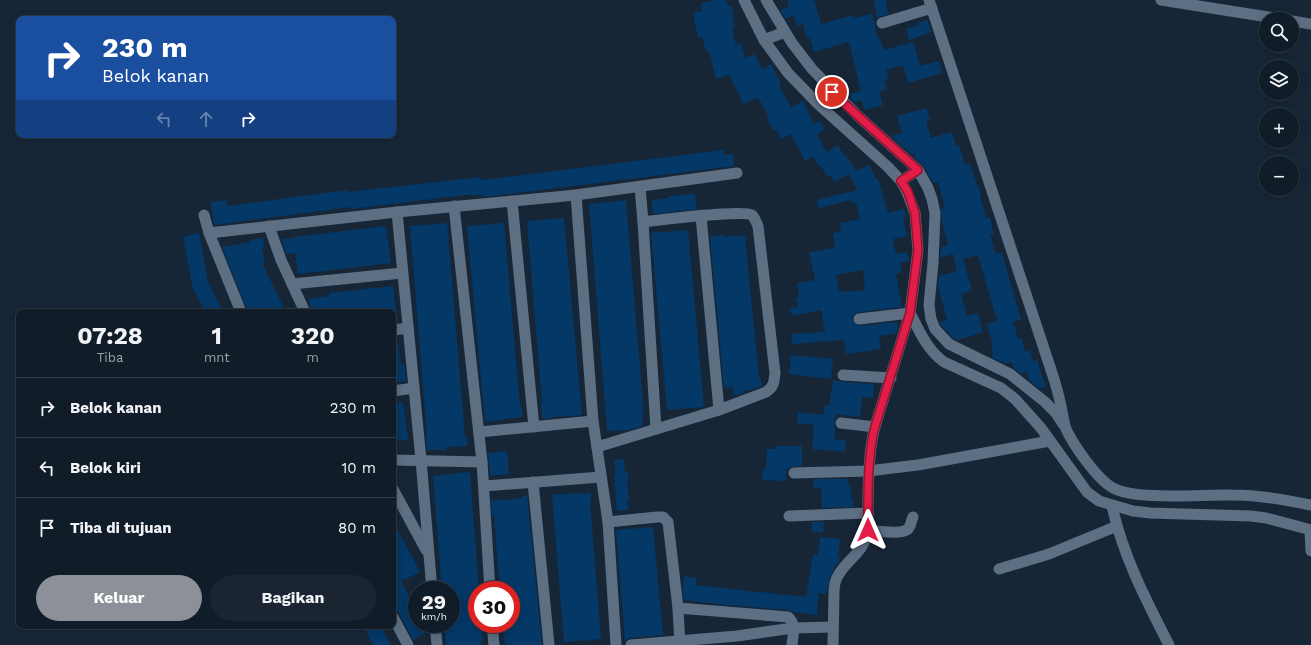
<!DOCTYPE html>
<html lang="id">
<meta charset="utf-8">
<style>
:root{--surface:#111c29;--page:#1a2531;--text:#f1f3f6;--muted:#9ca1a8;--line:#303a46;--accent:#8c9099}
body{margin:0;font-family:"Work Sans",sans-serif;background:var(--page);color:var(--text);height:100vh;display:flex;flex-direction:column;font-size:15px;white-space:nowrap}
*{box-sizing:border-box;margin:0}
p{font-size:13px;color:var(--muted)}
.icon{flex:none;width:22px;height:22px;fill:none;stroke:currentColor;stroke-width:2;stroke-linecap:round;stroke-linejoin:round}
.map{position:relative;flex:1;overflow:hidden}
.sheet{position:absolute;left:16px;top:309px;width:380px;height:320px;display:flex;flex-direction:column;background:var(--surface);border-radius:8px;box-shadow:0 2px 10px #0003,0 0 0 1px var(--line)}
.sheet>*{flex:none}
.hud{position:absolute;left:16px;top:16px;width:380px;height:122px;border-radius:8px;box-shadow:0 2px 10px #0003,0 0 0 1px var(--line);background:#1a4fa0;color:#fff;overflow:hidden}
.fabs{position:absolute;left:1259px;top:12px;display:grid;gap:8px}
.fabs a{display:grid;place-items:center;width:40px;height:40px;border-radius:50%;background:var(--surface);box-shadow:0 2px 10px #0003,0 0 0 1px var(--line);font-size:20px}
.speed{position:absolute;left:408px;top:581px;display:flex;gap:8px;font-size:20px;font-weight:700;text-align:center}
.speed>*{display:grid;place-content:center;width:52px;height:52px;border-radius:50%;background:var(--surface);box-shadow:0 2px 10px #0003,0 0 0 1px var(--line);line-height:1}
.speed small{font-size:10px;font-weight:400}
.speed .limit{border:6px solid #d22;background:#fff;color:#111}
.pin{position:absolute;display:grid;place-items:center;width:34px;height:34px;color:#fff;margin:-17px;border:2px solid #fff;border-radius:50%;box-shadow:0 1px 4px #0007}
.me{position:absolute;width:44px;margin:-22px;rotate:0deg;stroke-linejoin:round;filter:drop-shadow(0 0 3px #0008)}
.turn{display:flex;align-items:center;gap:14px;height:84px;padding:0 20px;font-size:18px}
.turn .icon{width:52px;height:52px;stroke-width:2.5}
.turn b{display:block;font-size:28px;line-height:34px}
.lanes{display:flex;align-items:center;height:38px;padding:0 20px;background:#0003;justify-content:center;gap:20px;direction:ltr}
.lanes .off{opacity:.35}
.eta{display:flex;justify-content:space-evenly;align-items:center;height:68px;text-align:center}
.eta b{font-size:24px;font-weight:700;line-height:28px}
.primary-button{display:flex;gap:8px;margin-top:auto;padding:8px 20px}
.primary-button a{flex:1;height:46px;border-radius:24px;background:var(--accent);color:#fff;font-size:16px;font-weight:700;line-height:46px;text-align:center}
.primary-button a+a{background:var(--page);color:var(--text)}
ul{padding:0;list-style:none}
li{display:flex;align-items:center;gap:12px;height:60px;padding:0 20px;border-top:1px solid var(--line)}
li div{flex:1}
li b{display:block;font-size:15px}
li em{font-style:normal}
.map>svg:first-child{display:block}
.building{fill:#043867;fill-rule:evenodd}
.lines{fill:none;stroke-linecap:round;stroke-linejoin:round}
.street{stroke:#5d6f83;stroke-width:11}
.route-casing{stroke:#92132f;stroke-width:10}
.route{stroke:#e11d48;stroke-width:7}
</style>
<div class="map">
<svg width="1311" height="645" viewBox="0 0 1311 645">
<rect width="100%" height="100%" fill="#172637"/>
<!-- building -->
<g class="building">
<path d="M 715,0 L 726,0 L 728,6 L 731,5 L 734,18 L 732,18 L 735,27 L 732,28 L 736,45 L 741,43 L 745,58 L 755,54 L 762,69 L 771,64 L 781,84 L 779,85 L 791,108 L 803,101 L 814,124 L 820,121 L 825,129 L 817,134 L 826,152 L 838,145 L 844,156 L 846,155 L 856,171 L 869,165 L 876,179 L 878,178 L 888,213 L 904,209 L 906,217 L 903,217 L 907,236 L 893,239 L 896,254 L 907,252 L 909,261 L 900,263 L 902,272 L 896,274 L 902,307 L 858,312 L 855,314 L 852,317 L 852,320 L 854,323 L 859,326 L 897,322 L 898,329 L 896,334 L 879,336 L 881,349 L 846,354 L 844,340 L 792,344 L 791,334 L 825,332 L 821,310 L 792,316 L 790,308 L 798,307 L 796,298 L 799,298 L 797,283 L 815,280 L 809,252 L 835,248 L 833,233 L 841,232 L 840,223 L 860,219 L 856,203 L 853,204 L 852,200 L 819,208 L 817,200 L 857,190 L 849,174 L 834,182 L 830,175 L 827,177 L 821,166 L 819,167 L 813,157 L 805,161 L 791,134 L 781,139 L 776,129 L 773,130 L 767,119 L 769,118 L 758,97 L 744,105 L 729,75 L 716,79 L 709,51 L 706,51 L 702,37 L 698,38 L 693,13 L 702,11 L 701,3 ZM 863,270 L 865,290 L 844,292 L 844,291 L 839,291 L 836,275 Z"/>
<polygon points="787,0 814,0 821,24 853,15 854,18 872,14 878,39 880,38 884,50 913,42 920,66 939,61 942,73 908,83 903,65 886,70 889,79 884,80 887,90 879,92 883,105 864,110 862,100 854,102 851,99 849,94 861,91 849,42 814,52 810,38 807,39 803,24 797,26 794,16 785,18 780,10 789,7"/>
<polygon points="874,0 886,0 888,14 877,18"/>
<polygon points="927,20 931,32 909,40 906,29 919,26 918,23"/>
<polygon points="926,108 930,120 926,121 931,138 952,132 956,146 959,145 965,165 970,163 977,186 978,185 981,196 980,196 986,218 990,217 992,225 991,225 994,234 990,235 996,254 1002,252 1021,320 1013,322 1018,339 1022,338 1025,352 1030,350 1033,361 1037,360 1046,387 1039,388 1029,380 1027,372 1021,374 1014,368 1012,362 1005,364 1004,362 1002,362 992,358 992,355 993,355 991,346 993,346 987,324 997,321 978,255 963,259 972,290 961,294 967,316 978,313 983,332 958,340 953,338 941,325 940,322 947,320 938,285 939,276 957,271 953,254 940,258 941,247 948,245 942,221 941,209 945,208 938,182 933,183 924,166 916,159 914,153 911,154 891,136 902,133 897,116"/>
<polygon points="724,150 724,155 733,154 734,166 484,197 484,195 465,195 351,209 351,207 214,225 211,202 227,200 227,206 347,190 348,192 480,177 481,180"/>
<polygon points="695,194 697,209 653,214 652,200 669,198 669,196"/>
<polygon points="626,200 644,415 642,415 643,426 628,430 607,431 589,204"/>
<polygon points="564,218 582,415 553,417 553,418 542,419 541,402 542,402 527,221"/>
<polygon points="447,223 465,436 467,436 467,446 446,447 446,450 427,450 426,436 427,436 410,226"/>
<polygon points="504,223 520,407 522,407 522,417 485,422 467,226"/>
<polygon points="386,226 391,263 298,274 295,253 286,254 283,244 282,239 294,238 294,237"/>
<polygon points="688,230 704,407 667,410 651,233"/>
<polygon points="199,233 208,282 223,312 205,312 193,288 183,237"/>
<polygon points="725,235 726,237 745,235 759,378 761,378 762,386 751,390 743,391 743,393 734,396 733,387 724,388 710,236"/>
<polygon points="263,238 264,248 262,248 265,262 262,263 286,312 248,312 222,247 250,242 250,240"/>
<polygon points="393,286 396,312 312,312 310,306 309,299 329,296 329,293"/>
<polygon points="393,342 398,342 401,365 404,364 406,381 393,382"/>
<polygon points="791,355 833,359 831,379 789,374"/>
<polygon points="833,380 843,382 874,384 873,398 862,397 860,417 836,414 834,423 835,427 834,439 846,440 845,452 812,449 814,425 797,423 798,412 823,415 825,405 829,406"/>
<polygon points="403,402 408,440 393,441 393,403"/>
<polygon points="775,446 802,446 802,466 791,467 786,470 786,481 762,480 763,469 766,469 767,449 775,449"/>
<polygon points="507,451 509,474 490,476 488,453"/>
<polygon points="624,459 625,473 628,473 628,481 627,481 629,500 627,500 628,510 617,511 614,474 616,474 614,460"/>
<polygon points="470,472 479,590 477,590 477,624 482,624 483,640 481,640 482,645 446,645 444,624 451,624 451,590 442,590 433,476"/>
<polygon points="813,479 848,479 849,486 851,486 852,501 853,501 854,507 822,508 821,488 814,488"/>
<polygon points="579,493 579,494 591,493 591,502 590,502 601,639 564,642 552,495"/>
<polygon points="527,495 542,645 505,645 503,624 511,624 511,590 500,590 494,516 492,516 491,501 523,498 523,496"/>
<polygon points="393,521 420,572 401,581 417,612 417,624 423,624 427,632 413,640 393,602"/>
<polygon points="812,522 824,522 823,533 811,531"/>
<polygon points="653,527 663,635 630,638 625,641 616,530"/>
<polygon points="820,537 840,539 838,557 840,557 839,562 836,566 834,566 834,569 830,577 826,594 819,593 817,615 793,612 789,610 717,604 684,600 683,589 684,576 696,578 696,585 806,597 813,554 818,555"/>
<polygon points="363,626 381,626 391,645 373,645"/>
</g>
<g class="lines">
<!-- street -->
<g class="street">
<path d="M 744,0 L 764,40 L 788,73 L 818,104 L 888,167 L 901,181 L 907,192 L 915,213 L 918,250 L 910,313 L 874,430 C 867,463 868,497 868,530 C 865,551 849,558 839,574 C 835,580 834,586 834,592 L 833,645"/>
<polyline points="766,0 792,43 812,69 857,115 918,170 928,188 932,199 935,213 933,263 929,305 931,319 935,329 949,344 1010,374 1045,402 1056,413 1063,424"/>
<path d="M 929,0 L 1054,379 C 1057,389 1060,400 1062,411 C 1063,417 1064,423 1066,429 C 1074,446 1097,479 1113,488 C 1137,501 1203,494 1233,495 C 1259,495 1285,500 1311,505"/>
<polyline points="1161,0 1281,19"/>
<polyline points="1292,21 1311,24"/>
<polyline points="882,23 932,8"/>
<polyline points="764,40 785,32"/>
<polyline points="901,181 918,170"/>
<polyline points="640,187 643,222 656,429"/>
<polyline points="576,195 593,421 608,522 616,645"/>
<polyline points="512,201 534,427"/>
<polyline points="454,206 482,462 490,590"/>
<polyline points="397,212 421,460 432,590"/>
<polyline points="204,215 209,233 241,312"/>
<polyline points="701,216 719,410"/>
<polyline points="269,226 281,260 305,312"/>
<polyline points="209,233 397,212 576,195 737,173"/>
<polyline points="292,284 402,273"/>
<path d="M 910,313 C 919,330 927,350 944,362 L 1001,388 L 1015,399 L 1041,428 L 1087,492 L 1099,501 L 1133,511 L 1150,513 L 1251,516 L 1266,518 L 1311,530"/>
<polyline points="859,319 910,313"/>
<polyline points="393,330 408,328"/>
<polyline points="843,375 891,378"/>
<polyline points="393,391 414,388"/>
<polyline points="841,423 875,427"/>
<polyline points="479,432 593,421"/>
<path d="M 597,447 L 719,410 L 766,392 C 774,387 774,382 775,373 L 758,226 C 756,222 755,218 752,215 C 743,210 659,220 643,222"/>
<polyline points="393,460 482,462"/>
<polyline points="794,473 868,471 918,465 1050,441"/>
<polyline points="533,482 549,645"/>
<polyline points="484,486 601,477"/>
<polyline points="393,489 426,550"/>
<path d="M 1112,506 C 1123,556 1146,600 1169,645"/>
<polyline points="789,516 868,513"/>
<polyline points="608,522 657,517 663,517 668,522 678,608 680,645"/>
<path d="M 868,530 C 877,531 901,535 908,529 C 911,526 911,521 913,517"/>
<polyline points="1310,530 1311,551"/>
<polyline points="999,569 1049,554 1117,526"/>
<path d="M 678,608 L 788,617 C 796,623 793,636 792,645"/>
<polyline points="393,617 408,645"/>
<polyline points="435,624 437,645"/>
<polyline points="492,624 494,645"/>
<polyline points="631,645 737,636 793,628 833,627"/>
</g>
</g>
<g class="lines">
<defs>
<path id="route" d="M 832,92 L 857,115 L 918,170 L 901,181 L 908,192 L 915,213 L 918,250 L 910,313 L 874,430 C 867,463 868,497 868,530"/>
</defs>
<!-- route casing -->
<use href="#route" class="route-casing"/>
<!-- route -->
<use href="#route" class="route"/>
</g>
</svg>
<div class="fabs">
<a><svg class="icon" aria-label="search" viewBox="0 0 24 24"><circle cx="10" cy="10" r="6"/><path d="M15 15l6 6"/></svg></a>
<a><svg class="icon" aria-label="layers" viewBox="0 0 24 24"><path d="M12 4l9 5-9 5-9-5zM3 14l9 5 9-5"/></svg></a>
<a>+</a>
<a>−</a>
</div>
<div class="speed"><div>29<small>km/h</small></div><div class="limit">30</div></div>
<div class="pin" style="left:832px;top:92px;background:#d93025"><svg class="icon" aria-label="arrive" viewBox="0 0 24 24"><path d="M6 21V4h12l-3 4 3 4H6"/></svg></div>
<svg class="me" style="left:868px;top:530px" viewBox="-20 -20 40 40"><path d="M0-17L14 15 0 8-14 15z" fill="#e11d48" stroke="#fff" stroke-width="4"/></svg>
<div class="hud">
<div class="turn"><svg class="icon" aria-label="right" viewBox="0 0 24 24"><path d="M7 20v-9h11M14 6l5 5-5 5"/></svg><div><b>230 m</b>Belok kanan</div></div>
<div class="lanes"><svg class="icon off" aria-label="left" viewBox="0 0 24 24"><path d="M17 20v-9H6M10 6l-5 5 5 5"/></svg><svg class="icon off" aria-label="ahead" viewBox="0 0 24 24"><path d="M12 20V5M6 11l6-6 6 6"/></svg><svg class="icon" aria-label="right" viewBox="0 0 24 24"><path d="M7 20v-9h11M14 6l5 5-5 5"/></svg></div>
</div>
<section class="sheet">
<div class="eta">
<div><b>07:28</b><p>Tiba</p></div>
<div><b>1</b><p>mnt</p></div>
<div><b>320</b><p>m</p></div>
</div>
<ul>
<li><svg class="icon" aria-label="right" viewBox="0 0 24 24"><path d="M7 20v-9h11M14 6l5 5-5 5"/></svg><div><b>Belok kanan</b></div><em>230 m</em></li>
<li><svg class="icon" aria-label="left" viewBox="0 0 24 24"><path d="M17 20v-9H6M10 6l-5 5 5 5"/></svg><div><b>Belok kiri</b></div><em>10 m</em></li>
<li><svg class="icon" aria-label="arrive" viewBox="0 0 24 24"><path d="M6 21V4h12l-3 4 3 4H6"/></svg><div><b>Tiba di tujuan</b></div><em>80 m</em></li>
</ul>
<div class="primary-button"><a>Keluar</a><a>Bagikan</a></div>
</section>
</div>
